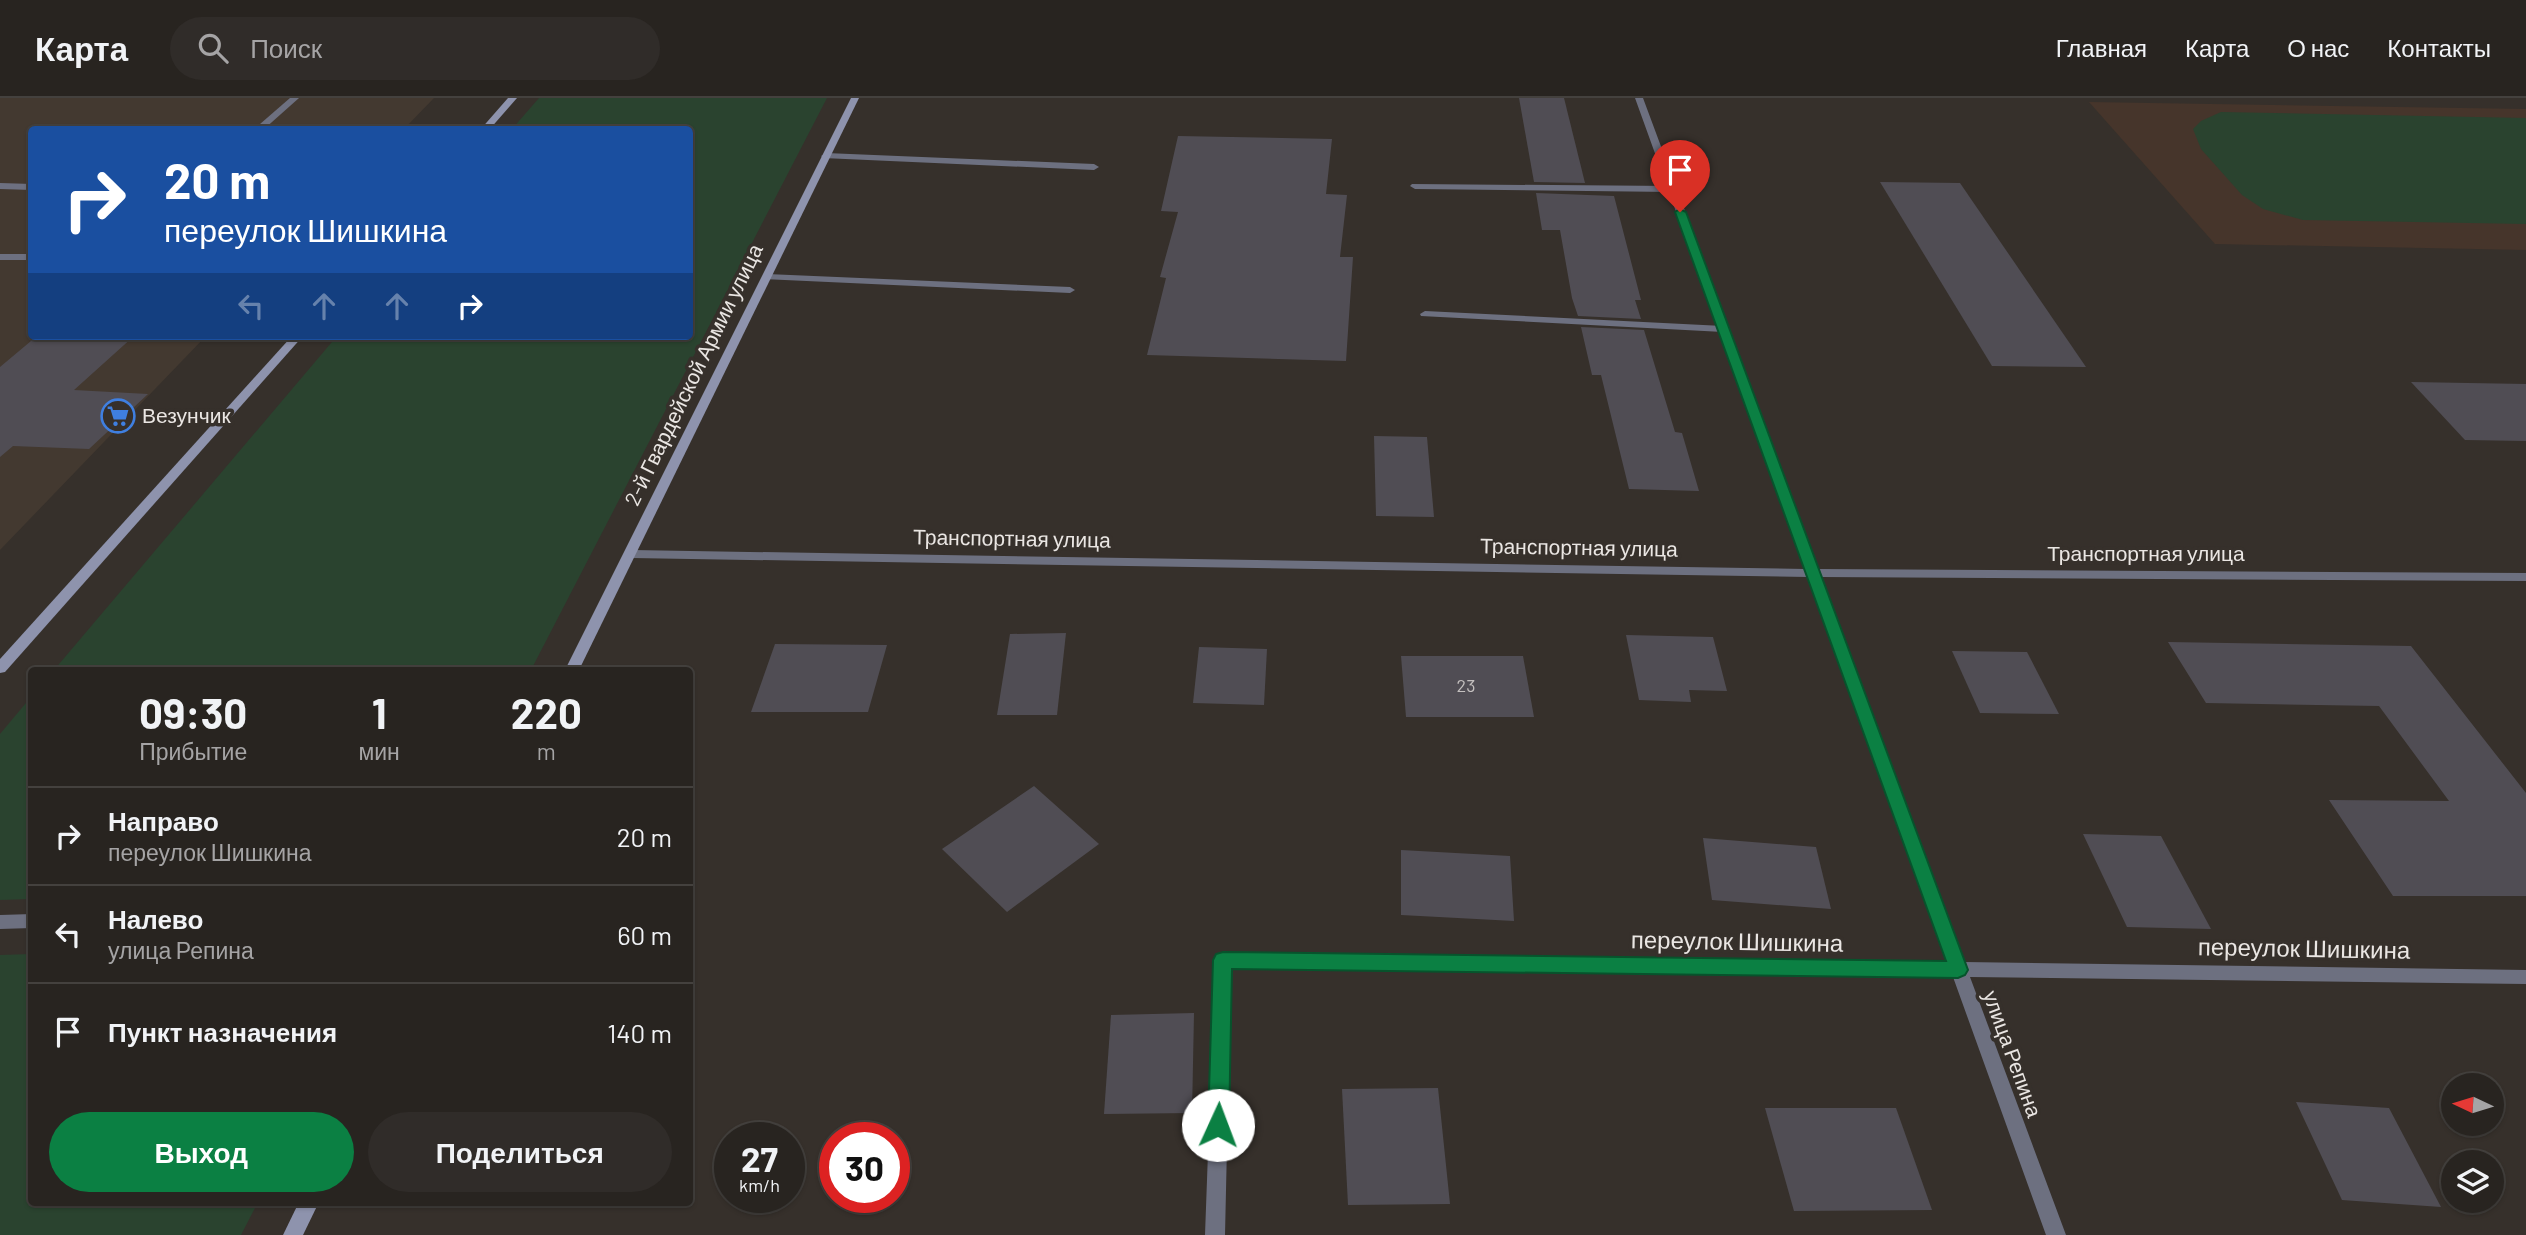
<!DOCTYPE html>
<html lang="ru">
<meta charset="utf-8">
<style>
:root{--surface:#282420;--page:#302c29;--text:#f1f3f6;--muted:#a5a4a5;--line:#44413e;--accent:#0b8043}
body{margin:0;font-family:Barlow,sans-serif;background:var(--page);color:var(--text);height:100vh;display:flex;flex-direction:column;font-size:26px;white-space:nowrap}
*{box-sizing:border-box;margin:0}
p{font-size:23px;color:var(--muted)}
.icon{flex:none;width:38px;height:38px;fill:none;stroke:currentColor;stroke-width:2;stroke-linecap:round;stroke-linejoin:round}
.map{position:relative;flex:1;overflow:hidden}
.details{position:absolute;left:28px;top:569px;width:665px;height:539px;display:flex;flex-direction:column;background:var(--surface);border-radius:7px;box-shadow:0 2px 5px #0004,0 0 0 2px var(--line)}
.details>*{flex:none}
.guide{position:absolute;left:28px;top:28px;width:665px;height:214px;border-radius:7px;box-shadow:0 2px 5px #0004,0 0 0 2px var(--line);background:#1a4fa0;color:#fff;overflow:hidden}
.needle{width:46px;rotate:274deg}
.buttons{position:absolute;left:2441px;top:975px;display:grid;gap:14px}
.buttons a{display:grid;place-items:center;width:63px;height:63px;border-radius:50%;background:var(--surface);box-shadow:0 2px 5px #0004,0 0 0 2px var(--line);font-size:35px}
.speed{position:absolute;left:714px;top:1024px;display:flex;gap:14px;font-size:35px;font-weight:700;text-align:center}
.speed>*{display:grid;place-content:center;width:91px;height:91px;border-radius:50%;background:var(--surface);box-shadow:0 2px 5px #0004,0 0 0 2px var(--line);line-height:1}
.speed small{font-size:18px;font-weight:400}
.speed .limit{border:10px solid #d22;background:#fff;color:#111}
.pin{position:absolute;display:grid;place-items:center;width:60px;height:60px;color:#fff;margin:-72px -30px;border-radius:50% 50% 50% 0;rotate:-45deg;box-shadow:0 0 7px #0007}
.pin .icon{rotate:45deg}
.me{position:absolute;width:77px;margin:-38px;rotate:2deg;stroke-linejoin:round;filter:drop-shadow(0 0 5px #0008)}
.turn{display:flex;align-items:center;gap:24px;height:147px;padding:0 21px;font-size:32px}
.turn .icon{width:91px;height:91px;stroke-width:2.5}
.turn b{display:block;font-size:49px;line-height:60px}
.lanes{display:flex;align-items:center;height:66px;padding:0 21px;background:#0003;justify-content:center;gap:35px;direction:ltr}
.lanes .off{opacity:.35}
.eta{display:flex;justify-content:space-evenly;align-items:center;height:119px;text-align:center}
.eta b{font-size:42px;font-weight:700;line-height:49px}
.primary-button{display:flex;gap:14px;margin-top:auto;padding:14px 21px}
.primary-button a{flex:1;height:80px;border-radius:42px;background:var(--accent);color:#fff;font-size:28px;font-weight:700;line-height:80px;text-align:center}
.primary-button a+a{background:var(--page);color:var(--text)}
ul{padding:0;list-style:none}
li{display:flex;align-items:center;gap:21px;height:98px;padding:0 21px;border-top:2px solid var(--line)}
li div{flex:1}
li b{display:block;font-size:26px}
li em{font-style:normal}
header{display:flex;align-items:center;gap:42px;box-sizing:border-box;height:98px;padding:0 35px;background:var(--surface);border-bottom:2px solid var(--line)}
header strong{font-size:33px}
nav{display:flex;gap:38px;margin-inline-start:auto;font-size:24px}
.search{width:490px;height:63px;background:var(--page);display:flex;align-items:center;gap:18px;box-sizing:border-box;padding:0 24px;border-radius:38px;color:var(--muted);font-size:26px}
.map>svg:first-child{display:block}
.built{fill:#433930}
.education{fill:#46352b}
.green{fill:#2a432f}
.building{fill:#504d54}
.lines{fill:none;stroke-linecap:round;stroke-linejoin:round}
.lane{fill:#6d7080;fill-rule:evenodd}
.street{fill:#6d7080;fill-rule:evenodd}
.secondary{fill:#8e93ad;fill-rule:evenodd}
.route{fill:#0b8043;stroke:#07532c;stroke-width:2}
.labels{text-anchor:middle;stroke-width:7;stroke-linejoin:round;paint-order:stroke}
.number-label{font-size:18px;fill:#c4c0bf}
.street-label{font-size:21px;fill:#eae6e3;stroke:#36302b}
.poi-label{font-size:21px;fill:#eae6e3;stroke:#36302b;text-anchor:start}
.near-street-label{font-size:24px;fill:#eae6e3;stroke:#36302b}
</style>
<header>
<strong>Карта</strong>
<div class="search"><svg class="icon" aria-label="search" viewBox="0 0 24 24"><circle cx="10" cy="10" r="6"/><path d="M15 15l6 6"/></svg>Поиск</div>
<nav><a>Главная</a><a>Карта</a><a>О нас</a><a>Контакты</a></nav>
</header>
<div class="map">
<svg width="2526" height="1137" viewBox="0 0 2526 1137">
<rect width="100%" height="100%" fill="#36302b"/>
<!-- built -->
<polygon class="built" points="0,0 434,0 404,31 32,32 32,238 206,238 0,452"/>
<!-- education -->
<polygon class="education" points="2089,4 2526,11 2526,152 2215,146"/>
<!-- green -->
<g class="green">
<polygon points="539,0 827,0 531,572 54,572 337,238 690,238 690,32 512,31"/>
<polygon points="2221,14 2526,20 2526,126 2303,122 2263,111 2242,97 2201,51 2193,31 2201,23"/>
<polygon points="31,599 31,801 0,802 0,636"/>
<polygon points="31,856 32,1104 258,1104 241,1137 0,1137 0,857"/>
</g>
<!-- building -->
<g class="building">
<polygon points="1519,0 1564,0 1585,85 1534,84"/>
<polygon points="1178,38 1332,41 1326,96 1347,97 1340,159 1353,159 1346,263 1147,257 1166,180 1160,179 1178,114 1161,113"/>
<polygon points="1880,84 1960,85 2086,269 1992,268"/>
<polygon points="1536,95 1614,98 1641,202 1635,202 1641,221 1578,218 1572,200 1560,132 1542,132"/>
<polygon points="1581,229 1644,232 1675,334 1682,335 1699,393 1629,391 1601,277 1592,277"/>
<polygon points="37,238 134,238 74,292 148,296 89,351 13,348 0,359 0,269"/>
<polygon points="2411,284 2526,286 2526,343 2465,342"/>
<polygon points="1374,338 1427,339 1434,419 1376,418"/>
<polygon points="1066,535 1057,617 997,617 1010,536"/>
<polygon points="1626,537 1713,539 1727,593 1689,592 1691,604 1639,602"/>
<polygon points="2168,544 2411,548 2526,695 2526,798 2393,798 2329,702 2449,703 2379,608 2206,605"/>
<polygon points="775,546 887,547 868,614 751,614"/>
<polygon points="1199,549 1267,551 1264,607 1193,605"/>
<polygon points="1952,553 2027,554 2059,616 1980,615"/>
<polygon points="1401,558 1523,558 1534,619 1406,619"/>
<polygon points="1034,688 1099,746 1007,814 942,751"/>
<polygon points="2083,736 2161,738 2211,831 2127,829"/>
<polygon points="1703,740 1816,749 1831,811 1712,802"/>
<polygon points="1401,752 1510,758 1514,823 1401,817"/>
<polygon points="1194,915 1192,1015 1104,1016 1111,917"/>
<polygon points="1438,990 1450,1106 1348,1107 1342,991"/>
<polygon points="2296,1004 2389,1010 2441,1109 2342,1102"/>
<polygon points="1765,1010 1896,1010 1932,1112 1794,1113"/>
</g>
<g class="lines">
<!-- lane -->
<g class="lane">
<polygon points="290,0 299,0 263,32 253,32"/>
<polygon points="826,55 1094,66 1099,69 1094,72 823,60 821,58"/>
<polygon points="0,85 32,86 32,92 0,91"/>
<polygon points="1412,86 1672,88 1677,91 1672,94 1415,91 1410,88"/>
<rect x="0" y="156" width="32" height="6"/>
<polygon points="767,176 1070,189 1075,192 1070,195 763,181 762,179"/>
<polygon points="1425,213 1723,228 1728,231 1723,234 1421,218 1420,216"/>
<polygon points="32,816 32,830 0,831 0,817"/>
</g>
<!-- street -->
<polygon class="street" points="1635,0 1643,0 1818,471 2526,475 2526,483 1821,479 1964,864 2526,872 2526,886 1970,879 2066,1137 2046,1137 1953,879 1231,869 1225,1137 1205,1137 1215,862 1217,857 1223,855 1947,864 1808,479 632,460 626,456 632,452 1805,471"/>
<!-- secondary -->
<g class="secondary">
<polygon points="508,0 517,0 489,32 480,32"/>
<polygon points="851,0 859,0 579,572 565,572"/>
<polygon points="292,238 303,238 5,574 0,575 0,561"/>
<polygon points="299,1104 319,1104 303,1137 283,1137"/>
</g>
</g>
<!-- route -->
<polygon class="route" points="1680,111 1686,114 1968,872 1965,877 1958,880 1232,871 1229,1027 1226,1034 1218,1037 1211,1034 1208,1027 1213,862 1216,856 1223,854 1946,863 1675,114"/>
<!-- icons -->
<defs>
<symbol id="supermarket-ring" viewBox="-11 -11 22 22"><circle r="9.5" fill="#36302b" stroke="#3f7fe0" stroke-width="1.5"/><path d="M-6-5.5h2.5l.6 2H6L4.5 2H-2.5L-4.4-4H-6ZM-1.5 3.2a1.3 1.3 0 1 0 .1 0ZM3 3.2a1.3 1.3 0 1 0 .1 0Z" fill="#3f7fe0"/></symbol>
</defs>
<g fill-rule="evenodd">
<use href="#supermarket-ring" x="99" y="299" width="38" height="38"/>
</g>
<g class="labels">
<!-- number labels -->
<g class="number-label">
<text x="1466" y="594">23</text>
</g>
<!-- street labels -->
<g class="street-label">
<text transform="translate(694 277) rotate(-64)" y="7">2-й Гвардейской Армии улица</text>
<text transform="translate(1012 441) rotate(1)" y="7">Транспортная улица</text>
<text transform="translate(1579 450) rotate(1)" y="7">Транспортная улица</text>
<text x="2146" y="463">Транспортная улица</text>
<text transform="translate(2012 956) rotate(70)" y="7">улица Репина</text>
</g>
<!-- poi labels -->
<g class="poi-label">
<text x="142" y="325">Везунчик</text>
</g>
<!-- near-street labels -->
<g class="near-street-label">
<text transform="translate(1737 844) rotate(1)" y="8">переулок Шишкина</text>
<text transform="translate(2304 851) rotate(1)" y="8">переулок Шишкина</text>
</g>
</g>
</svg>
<div class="buttons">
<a><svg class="needle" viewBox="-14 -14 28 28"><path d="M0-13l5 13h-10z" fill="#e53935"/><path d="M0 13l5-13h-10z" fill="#a5a4a5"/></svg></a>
<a><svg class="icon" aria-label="layers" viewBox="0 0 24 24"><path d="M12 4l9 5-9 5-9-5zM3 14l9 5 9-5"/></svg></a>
</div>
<div class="speed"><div>27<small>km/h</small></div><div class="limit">30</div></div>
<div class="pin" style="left:1680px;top:114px;background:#d93025"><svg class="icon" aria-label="arrive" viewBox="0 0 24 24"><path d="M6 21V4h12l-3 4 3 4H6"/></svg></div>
<svg class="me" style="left:1218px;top:1027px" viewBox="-20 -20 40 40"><circle r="19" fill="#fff"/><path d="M0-13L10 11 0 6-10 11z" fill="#0b8043"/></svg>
<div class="guide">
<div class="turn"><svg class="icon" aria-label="right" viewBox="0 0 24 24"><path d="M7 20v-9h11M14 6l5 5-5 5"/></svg><div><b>20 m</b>переулок Шишкина</div></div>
<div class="lanes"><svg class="icon off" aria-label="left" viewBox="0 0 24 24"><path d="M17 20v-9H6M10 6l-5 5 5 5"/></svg><svg class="icon off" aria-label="ahead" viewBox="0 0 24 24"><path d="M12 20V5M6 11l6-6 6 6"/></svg><svg class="icon off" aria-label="ahead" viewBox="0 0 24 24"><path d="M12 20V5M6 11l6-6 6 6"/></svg><svg class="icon" aria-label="right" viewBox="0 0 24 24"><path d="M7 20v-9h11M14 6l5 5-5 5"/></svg></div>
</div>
<section class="details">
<div class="eta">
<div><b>09:30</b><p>Прибытие</p></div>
<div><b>1</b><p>мин</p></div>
<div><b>220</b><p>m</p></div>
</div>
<ul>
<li><svg class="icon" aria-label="right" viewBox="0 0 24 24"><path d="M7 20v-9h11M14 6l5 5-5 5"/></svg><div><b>Направо</b><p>переулок Шишкина</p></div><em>20 m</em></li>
<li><svg class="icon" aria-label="left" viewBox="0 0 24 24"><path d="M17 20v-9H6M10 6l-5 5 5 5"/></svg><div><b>Налево</b><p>улица Репина</p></div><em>60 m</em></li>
<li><svg class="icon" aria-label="arrive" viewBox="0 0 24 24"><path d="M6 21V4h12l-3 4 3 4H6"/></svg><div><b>Пункт назначения</b></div><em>140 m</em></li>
</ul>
<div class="primary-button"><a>Выход</a><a>Поделиться</a></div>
</section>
</div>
